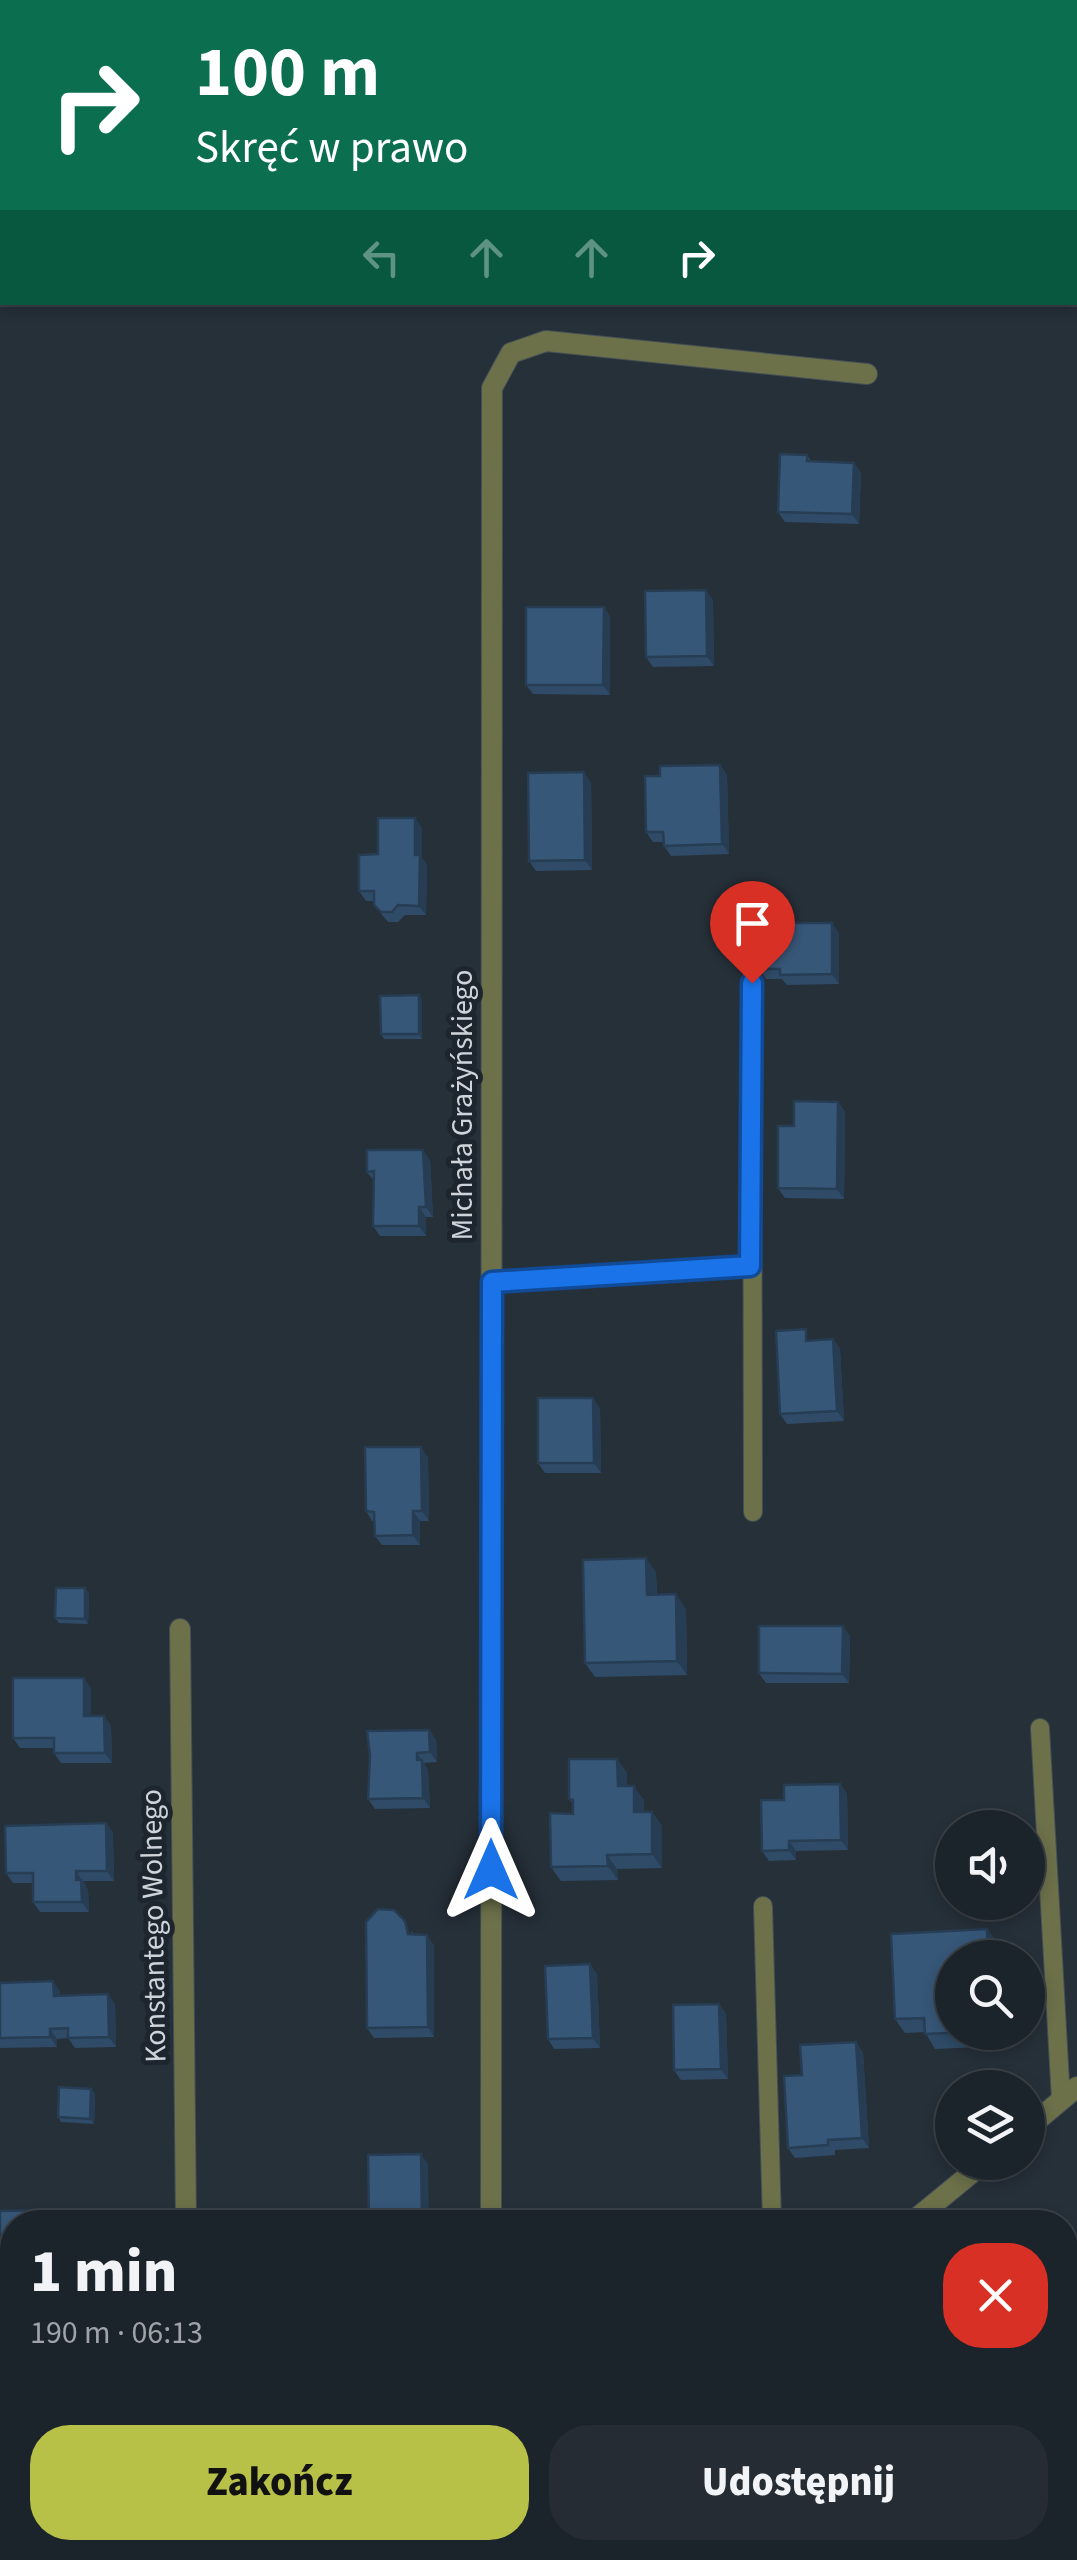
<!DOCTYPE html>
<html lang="pl">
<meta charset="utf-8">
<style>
:root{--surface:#1c242b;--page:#252c33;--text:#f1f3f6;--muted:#a0a4a9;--line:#3a4147;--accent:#b7c148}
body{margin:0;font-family:"Source Sans 3",sans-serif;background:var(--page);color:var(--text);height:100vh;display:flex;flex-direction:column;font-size:38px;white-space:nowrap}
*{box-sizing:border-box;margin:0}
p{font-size:32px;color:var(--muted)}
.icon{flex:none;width:55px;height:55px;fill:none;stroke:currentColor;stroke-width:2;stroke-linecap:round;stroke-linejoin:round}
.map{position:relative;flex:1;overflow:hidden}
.details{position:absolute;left:0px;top:2210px;width:1078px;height:350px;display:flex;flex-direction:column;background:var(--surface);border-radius:40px 40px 0 0;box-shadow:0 5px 15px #0003,0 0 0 2px var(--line)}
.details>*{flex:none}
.banner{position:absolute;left:0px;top:0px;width:1078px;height:305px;box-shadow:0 5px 15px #0003,0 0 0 2px var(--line);background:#0b6e4f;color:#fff;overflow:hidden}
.controls{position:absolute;left:935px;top:1810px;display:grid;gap:20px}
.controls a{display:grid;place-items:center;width:110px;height:110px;border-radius:50%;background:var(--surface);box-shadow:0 5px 15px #0003,0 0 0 2px var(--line);font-size:50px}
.pin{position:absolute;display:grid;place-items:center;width:85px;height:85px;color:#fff;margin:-102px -42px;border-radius:50% 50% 50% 0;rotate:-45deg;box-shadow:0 0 10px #0007}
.pin .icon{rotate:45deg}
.me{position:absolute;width:110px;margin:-55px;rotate:0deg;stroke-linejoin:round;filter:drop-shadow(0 0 8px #0008)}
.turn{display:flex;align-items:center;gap:35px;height:210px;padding:0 30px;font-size:45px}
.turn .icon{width:130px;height:130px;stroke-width:2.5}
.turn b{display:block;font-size:70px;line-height:85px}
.lanes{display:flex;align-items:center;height:95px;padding:0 30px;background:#0003;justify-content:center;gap:50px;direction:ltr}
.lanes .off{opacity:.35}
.round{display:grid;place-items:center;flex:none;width:105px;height:105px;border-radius:40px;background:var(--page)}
.summary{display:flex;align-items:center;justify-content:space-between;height:170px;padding:0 30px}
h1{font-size:60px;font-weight:800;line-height:75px}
.primary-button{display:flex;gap:20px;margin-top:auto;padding:20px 30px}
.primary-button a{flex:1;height:115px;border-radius:40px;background:var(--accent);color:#111;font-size:40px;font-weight:800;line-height:115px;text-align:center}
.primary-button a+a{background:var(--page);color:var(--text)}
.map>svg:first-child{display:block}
.forest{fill:url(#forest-firs)}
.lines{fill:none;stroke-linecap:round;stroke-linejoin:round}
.stream{stroke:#5a7c9e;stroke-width:12}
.lane-casing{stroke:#444e56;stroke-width:20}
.street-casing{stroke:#444e56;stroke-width:22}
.lane{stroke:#6c714a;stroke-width:18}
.street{stroke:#6c714a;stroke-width:20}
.wall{fill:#2f4b67}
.shaded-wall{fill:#263d54}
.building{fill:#375778;stroke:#263d54;stroke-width:2.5}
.route-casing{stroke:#114b97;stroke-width:25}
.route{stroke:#1a73e8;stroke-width:18}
.labels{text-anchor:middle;stroke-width:10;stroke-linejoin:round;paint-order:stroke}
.street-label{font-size:30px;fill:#ced4da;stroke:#1d262f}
</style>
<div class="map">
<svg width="1077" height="2560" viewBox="0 0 1077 2560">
<defs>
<pattern id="forest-firs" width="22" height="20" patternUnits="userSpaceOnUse" patternTransform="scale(2.5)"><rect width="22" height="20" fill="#464924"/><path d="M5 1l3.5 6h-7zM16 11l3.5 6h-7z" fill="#606243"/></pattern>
</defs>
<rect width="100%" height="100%" fill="#263039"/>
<!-- forest -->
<polygon class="forest" points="0,0 1077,0 1077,35 1075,2 2,2 2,51"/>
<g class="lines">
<!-- stream -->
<g class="stream">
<polyline points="894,2 894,0"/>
<polyline points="0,119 2,120"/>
<polyline points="1075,161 1077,162"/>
</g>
<defs>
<g id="lane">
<polyline points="752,983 753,1512"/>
<polyline points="492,1282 750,1266"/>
<polyline points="1040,1728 1061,2100"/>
<polyline points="763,1906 772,2222"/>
<polyline points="362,2548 362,2560"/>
</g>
<g id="street">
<polyline points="180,1629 186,2222"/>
<polyline points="1028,2128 1077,2087"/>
<polyline points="491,2222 492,388 511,353 546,341 867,374"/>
<polyline points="912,2222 985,2162"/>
<polyline points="0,2389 12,2392"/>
<polyline points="57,2548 57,2560"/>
<polyline points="918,2548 918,2560"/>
</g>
</defs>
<!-- lane casing -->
<use href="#lane" class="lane-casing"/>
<!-- street casing -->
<use href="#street" class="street-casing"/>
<!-- lane -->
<use href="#lane" class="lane"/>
<!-- street -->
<use href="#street" class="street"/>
</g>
<!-- wall -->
<g class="wall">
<polygon points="807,455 811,461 854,463 861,473 859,524 785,522 778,512"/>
<polygon points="713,600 714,666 653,667 646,657"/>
<polygon points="604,607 610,617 610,695 533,694 526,685"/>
<polygon points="720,765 727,775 729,854 671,856 664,846 664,842 653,842 646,832"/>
<polygon points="591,782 592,870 536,871 529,861"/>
<polygon points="415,818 422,828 422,858 427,865 426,915 405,915 398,922 388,922 374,905 374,901 366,901 359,891 378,854"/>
<polygon points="839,933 839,984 787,985 782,979 766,979 759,969"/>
<polygon points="422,1000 422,1039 384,1039 381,1034"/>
<polygon points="838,1102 845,1112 844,1199 785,1198 778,1188 794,1126"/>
<polygon points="430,1160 433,1217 426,1217 426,1236 380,1236 373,1226 374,1181 367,1172"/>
<polygon points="833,1339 840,1349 844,1421 787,1424 780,1414 813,1340"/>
<polygon points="600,1408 601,1473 545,1473 538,1463"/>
<polygon points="428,1457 429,1521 420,1521 420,1545 382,1545 375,1536 375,1521 372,1521 366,1511"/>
<polygon points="656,1572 657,1595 686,1609 687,1675 595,1677 585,1663"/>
<polygon points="89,1593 88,1624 59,1623 55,1618"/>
<polygon points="850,1636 849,1683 766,1683 759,1673"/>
<polygon points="84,1678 91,1688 91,1716 104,1716 111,1726 112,1763 61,1763 54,1753 54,1748 20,1748 13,1738"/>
<polygon points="429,1730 436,1740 437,1762 424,1763 428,1770 430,1808 375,1809 368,1799"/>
<polygon points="617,1759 627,1773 627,1786 644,1800 644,1812 652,1812 662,1826 662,1868 617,1869 618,1880 561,1881 551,1867 573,1814 573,1804 569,1799"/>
<polygon points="840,1784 847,1794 848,1850 796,1851 796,1860 769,1861 762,1851"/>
<polygon points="106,1823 113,1833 114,1881 83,1881 88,1890 89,1912 40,1912 33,1902 33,1883 13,1883 6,1873"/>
<polygon points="987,1929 997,1943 952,2032 1001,2032 1002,2046 935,2049 925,2032 905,2033 895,2019"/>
<polygon points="412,1931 413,1934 434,1945 434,2037 374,2038 367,2028"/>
<polygon points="597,1974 600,2048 554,2049 548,2039"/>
<polygon points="0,1983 60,1991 60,1996 115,2004 116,2047 75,2048 68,2038 57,2039 57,2047 0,2048"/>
<polygon points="719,2004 726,2014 728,2079 681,2080 674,2070"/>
<polygon points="863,2052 869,2148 835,2150 835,2155 795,2158 788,2148 802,2075"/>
<polygon points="91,2089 95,2094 94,2124 61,2122 58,2117"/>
<polygon points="0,2211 12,2222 12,2313 0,2314"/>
</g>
<!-- shaded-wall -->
<g class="shaded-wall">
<polygon points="854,463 861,473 859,524 852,514"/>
<polygon points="706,590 713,600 714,666 707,656"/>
<polygon points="604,607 610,617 610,695 603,685"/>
<polygon points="720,765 727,775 729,854 722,844"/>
<polygon points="584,772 591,782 592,870 585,860"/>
<polygon points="415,818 422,828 422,858 427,865 426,915 419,906 415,855"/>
<polygon points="832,923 839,933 839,984 832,974"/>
<polygon points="419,995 422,1000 422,1039 419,1034"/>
<polygon points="838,1102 845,1112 844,1199 837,1189"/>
<polygon points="423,1150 430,1160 433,1217 426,1207"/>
<polygon points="419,1207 426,1217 426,1236 419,1226"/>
<polygon points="833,1339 840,1349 844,1421 837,1411"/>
<polygon points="593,1398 600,1408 601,1473 594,1463"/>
<polygon points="421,1447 428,1457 429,1521 422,1511"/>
<polygon points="413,1511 420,1521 420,1545 413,1535"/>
<polygon points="646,1558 656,1572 657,1609 647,1595"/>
<polygon points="85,1588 89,1593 88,1624 85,1619"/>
<polygon points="676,1594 686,1609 687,1675 677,1661"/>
<polygon points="843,1626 850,1636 849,1683 842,1674"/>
<polygon points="84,1678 91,1688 91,1725 84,1716"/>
<polygon points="104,1716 111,1726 112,1763 105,1753"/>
<polygon points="429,1730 436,1740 437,1762 430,1752"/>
<polygon points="417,1753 428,1770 430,1808 423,1798"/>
<polygon points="617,1759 627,1773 627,1800 618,1786"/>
<polygon points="840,1784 847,1794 848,1850 841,1840"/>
<polygon points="634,1786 644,1800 644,1827 634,1812"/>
<polygon points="652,1812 662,1826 662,1868 652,1854"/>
<polygon points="106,1823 113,1833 114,1881 107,1871"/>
<polygon points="789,1841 796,1851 796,1860 789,1850"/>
<polygon points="607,1855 617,1869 618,1880 608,1866"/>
<polygon points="76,1871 88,1890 89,1912 82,1902 76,1880"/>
<polygon points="987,1929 997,1943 998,1958 988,1958"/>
<polygon points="427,1935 434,1945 434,2037 428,2027"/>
<polygon points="590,1964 597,1974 600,2048 593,2038"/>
<polygon points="53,1981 60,1991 61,2006 54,1996"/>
<polygon points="108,1994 115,2004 116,2047 109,2037"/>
<polygon points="719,2004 726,2014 728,2079 721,2069"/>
<polygon points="50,2029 57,2039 57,2047 50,2037"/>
<polygon points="992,2032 1001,2032 1002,2046"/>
<polygon points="856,2042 863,2052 869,2148 862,2138"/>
<polygon points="91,2089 95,2094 94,2124 90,2119"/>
<polygon points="421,2154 428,2164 429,2222 422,2222"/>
<polygon points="42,2210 51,2222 42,2222"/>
</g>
<!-- building -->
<g class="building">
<polygon points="780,454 807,455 807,461 854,463 852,514 778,512"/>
<polygon points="706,590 707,656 646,657 645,591"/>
<polygon points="526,607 604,607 603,685 526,685"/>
<polygon points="720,765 722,844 664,846 663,832 646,832 645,776 660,776 660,766"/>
<polygon points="584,772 585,860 529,861 528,773"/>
<polygon points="378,818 415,818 415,855 420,855 419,906 398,905 392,912 381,912 374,905 374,891 359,891 359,855 378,854"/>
<polygon points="780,923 832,923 832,974 780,975 780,969 759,969 760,929 780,929"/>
<polygon points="419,995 419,1034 381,1034 380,996"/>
<polygon points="794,1101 838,1102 837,1189 778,1188 778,1126 794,1126"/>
<polygon points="367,1150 423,1150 426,1207 419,1207 419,1226 373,1226 374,1171 367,1172"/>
<polygon points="806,1329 806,1341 833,1339 837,1411 780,1414 776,1331"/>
<polygon points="538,1398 593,1398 594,1463 538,1463"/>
<polygon points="365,1447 421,1447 422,1511 413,1511 413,1535 375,1536 374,1512 366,1511"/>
<polygon points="646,1558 647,1595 676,1594 677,1661 585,1663 583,1560"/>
<polygon points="56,1588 85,1588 85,1619 55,1618"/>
<polygon points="759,1626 843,1626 842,1674 759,1673"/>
<polygon points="13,1678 84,1678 84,1716 104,1716 105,1753 54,1753 54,1738 13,1738"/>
<polygon points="429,1730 430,1752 417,1753 417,1760 422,1760 423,1798 368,1799 370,1755 367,1731"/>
<polygon points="569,1759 617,1759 618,1786 634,1786 634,1812 652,1812 652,1854 607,1855 608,1866 551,1867 550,1813 573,1814 573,1800 569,1799"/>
<polygon points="840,1784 841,1840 789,1841 789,1850 762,1851 761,1800 784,1800 784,1785"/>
<polygon points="106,1823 107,1871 76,1871 76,1880 81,1880 82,1902 33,1902 33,1873 6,1873 5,1826"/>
<polygon points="378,1909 394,1910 405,1921 408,1934 427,1935 428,2027 367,2028 366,1922"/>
<polygon points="987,1929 988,1958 952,1958 952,2032 970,2032 925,2034 924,2018 895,2019 891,1934"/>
<polygon points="590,1964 593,2038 548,2039 545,1966"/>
<polygon points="53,1981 54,1996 108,1994 109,2037 68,2038 68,2028 50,2029 50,2037 0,2038 0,1983"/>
<polygon points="719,2004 721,2069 674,2070 673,2005"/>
<polygon points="856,2042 862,2138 828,2140 828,2145 788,2148 784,2076 802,2075 800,2045"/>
<polygon points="59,2087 91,2089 90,2119 58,2117"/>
<polygon points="421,2154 422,2222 369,2222 368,2155"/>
<polygon points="42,2210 42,2222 12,2222 12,2289 9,2289 9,2299 0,2299 0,2211"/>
</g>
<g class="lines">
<defs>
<polyline id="route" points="491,1870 492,1282 750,1266 752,983"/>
</defs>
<!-- route casing -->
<use href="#route" class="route-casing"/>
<!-- route -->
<use href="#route" class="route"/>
</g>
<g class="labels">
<!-- street labels -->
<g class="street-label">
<text transform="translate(462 1105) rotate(-90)" y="10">Michała Grażyńskiego</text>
<text transform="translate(153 1926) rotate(-91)" y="10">Konstantego Wolnego</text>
</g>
</g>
</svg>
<div class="controls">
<a><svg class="icon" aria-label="sound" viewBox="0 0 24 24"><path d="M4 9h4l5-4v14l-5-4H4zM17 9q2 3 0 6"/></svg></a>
<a><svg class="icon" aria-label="search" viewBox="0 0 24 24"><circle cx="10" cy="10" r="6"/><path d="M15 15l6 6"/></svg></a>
<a><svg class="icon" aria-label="layers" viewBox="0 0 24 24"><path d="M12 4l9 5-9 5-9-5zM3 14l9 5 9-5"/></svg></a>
</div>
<div class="pin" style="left:752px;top:983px;background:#d93025"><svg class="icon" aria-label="arrive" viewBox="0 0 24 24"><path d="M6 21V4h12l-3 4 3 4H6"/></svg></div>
<svg class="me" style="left:491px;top:1870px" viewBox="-20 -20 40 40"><path d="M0-17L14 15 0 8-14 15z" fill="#1a73e8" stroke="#fff" stroke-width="4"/></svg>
<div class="banner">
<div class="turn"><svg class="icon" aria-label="right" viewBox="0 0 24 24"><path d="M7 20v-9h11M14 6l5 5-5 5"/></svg><div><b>100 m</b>Skręć w prawo</div></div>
<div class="lanes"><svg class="icon off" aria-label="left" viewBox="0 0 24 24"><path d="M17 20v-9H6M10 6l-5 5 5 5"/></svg><svg class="icon off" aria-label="ahead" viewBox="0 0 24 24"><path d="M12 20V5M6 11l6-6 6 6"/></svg><svg class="icon off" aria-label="ahead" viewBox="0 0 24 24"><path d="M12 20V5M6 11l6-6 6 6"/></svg><svg class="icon" aria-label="right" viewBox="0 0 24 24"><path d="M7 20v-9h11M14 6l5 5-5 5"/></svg></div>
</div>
<section class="details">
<div class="summary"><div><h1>1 min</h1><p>190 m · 06:13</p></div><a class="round" style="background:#d93025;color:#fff"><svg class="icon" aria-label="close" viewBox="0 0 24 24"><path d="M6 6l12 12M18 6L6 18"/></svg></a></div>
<div class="primary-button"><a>Zakończ</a><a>Udostępnij</a></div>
</section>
</div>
